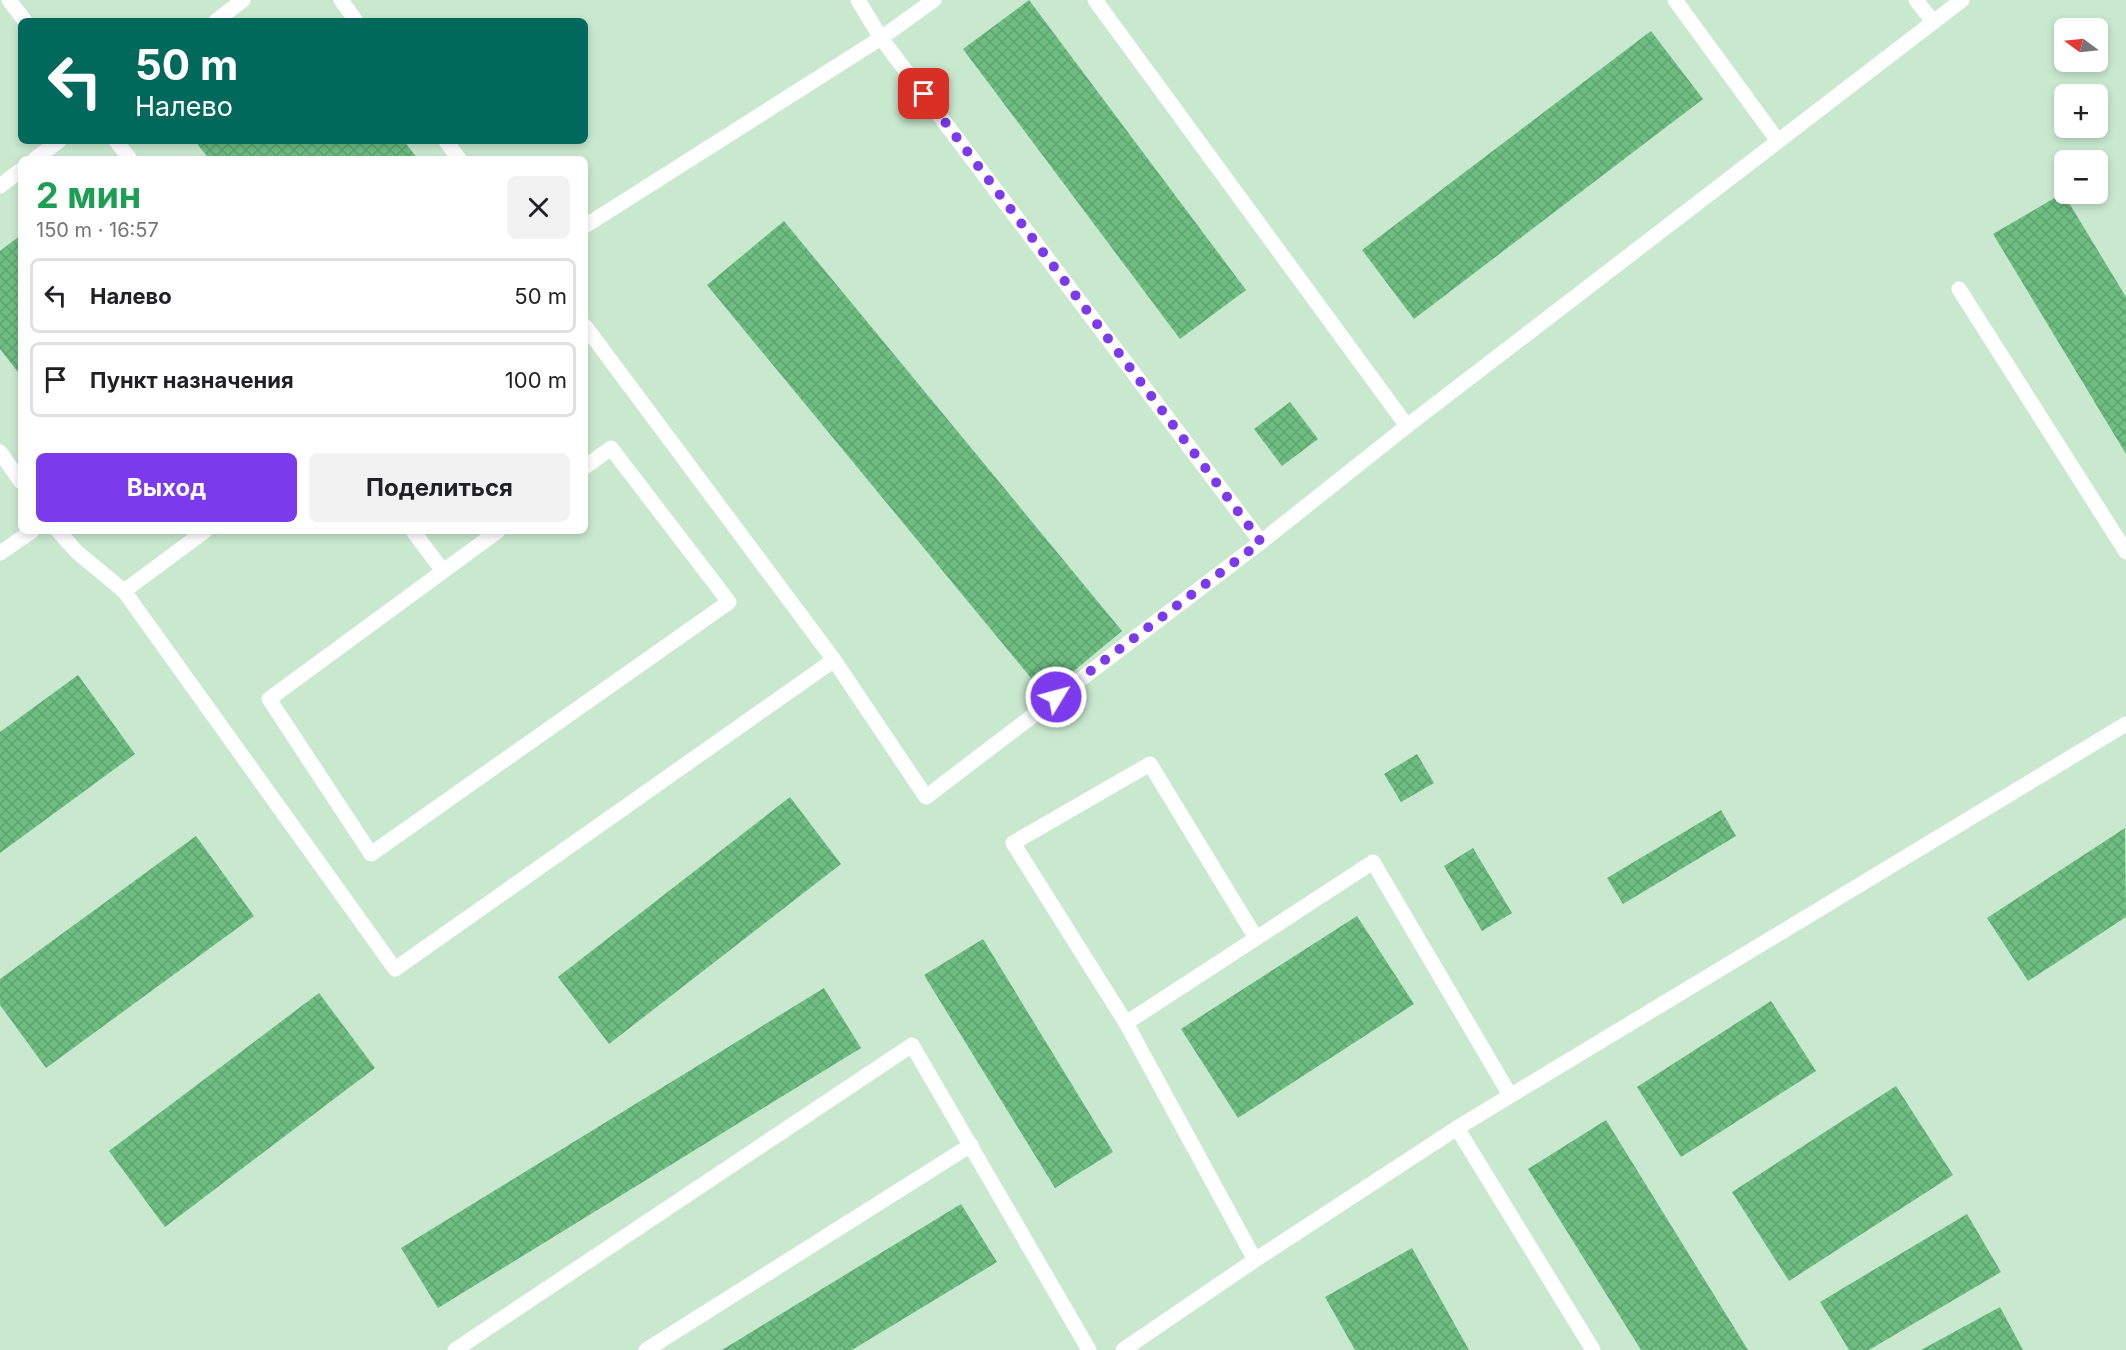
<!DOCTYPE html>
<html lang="ru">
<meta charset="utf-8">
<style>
:root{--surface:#fff;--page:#f2f2f2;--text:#202124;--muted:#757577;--line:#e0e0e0;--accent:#7c3aed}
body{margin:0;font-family:Inter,sans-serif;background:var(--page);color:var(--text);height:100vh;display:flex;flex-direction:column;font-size:22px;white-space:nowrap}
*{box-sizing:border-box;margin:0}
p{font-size:20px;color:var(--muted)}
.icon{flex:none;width:33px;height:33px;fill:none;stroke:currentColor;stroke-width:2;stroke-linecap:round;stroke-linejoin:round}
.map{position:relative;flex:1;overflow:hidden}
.details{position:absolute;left:18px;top:156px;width:570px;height:378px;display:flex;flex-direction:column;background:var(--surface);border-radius:9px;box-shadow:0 3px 9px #0003}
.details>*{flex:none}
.guide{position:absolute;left:18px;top:18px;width:570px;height:126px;border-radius:9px;box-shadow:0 3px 9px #0003;background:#00695c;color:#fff;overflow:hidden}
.needle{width:39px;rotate:285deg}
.controls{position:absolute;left:2054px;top:18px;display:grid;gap:12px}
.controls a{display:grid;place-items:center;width:54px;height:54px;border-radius:9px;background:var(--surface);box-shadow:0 3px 9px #0003;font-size:30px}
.pin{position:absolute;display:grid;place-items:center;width:51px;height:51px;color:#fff;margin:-26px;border-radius:12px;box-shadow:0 3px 9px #0006}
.me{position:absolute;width:66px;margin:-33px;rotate:53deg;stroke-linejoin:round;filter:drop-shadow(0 0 4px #0008)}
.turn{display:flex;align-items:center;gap:21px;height:126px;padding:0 18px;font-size:27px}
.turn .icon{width:78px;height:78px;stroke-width:2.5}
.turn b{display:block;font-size:42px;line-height:51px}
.round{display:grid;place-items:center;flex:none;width:63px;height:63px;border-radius:9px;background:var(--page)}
.overview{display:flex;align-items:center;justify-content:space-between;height:102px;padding:0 18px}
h1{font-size:36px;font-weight:700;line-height:45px;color:#1e9e55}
.cta{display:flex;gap:12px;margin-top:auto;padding:12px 18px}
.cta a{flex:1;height:69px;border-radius:9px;background:var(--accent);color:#fff;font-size:24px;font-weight:700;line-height:69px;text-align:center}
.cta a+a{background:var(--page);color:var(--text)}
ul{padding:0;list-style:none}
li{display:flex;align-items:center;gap:18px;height:75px;margin:0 12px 9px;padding:0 6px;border:3px solid var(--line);border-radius:9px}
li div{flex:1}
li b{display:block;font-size:22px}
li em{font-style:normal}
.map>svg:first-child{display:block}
.building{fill:url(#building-cross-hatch)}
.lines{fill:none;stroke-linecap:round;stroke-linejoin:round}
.lane{stroke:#fff;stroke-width:15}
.route{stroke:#7c3aed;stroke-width:10;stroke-dasharray:0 18}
</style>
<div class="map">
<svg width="2126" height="1350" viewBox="0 0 2126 1350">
<defs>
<pattern id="building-cross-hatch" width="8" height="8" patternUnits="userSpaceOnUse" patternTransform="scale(1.5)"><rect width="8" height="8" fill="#6ebe82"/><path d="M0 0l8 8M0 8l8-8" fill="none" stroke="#5ea26f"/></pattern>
</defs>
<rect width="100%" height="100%" fill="#c9e9cf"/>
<!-- building -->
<g class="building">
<polygon points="1029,0 1246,290 1180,339 963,49"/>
<polygon points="1651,31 1703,99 1414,319 1362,250"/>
<polygon points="195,141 404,141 418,159 209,159"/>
<polygon points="2063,193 2126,297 2126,454 1993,234"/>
<polygon points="784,221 1122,631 1045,695 707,285"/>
<polygon points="21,235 21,376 0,349 0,251"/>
<polygon points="1290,402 1318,439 1282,466 1254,429"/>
<polygon points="78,675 135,754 0,853 0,732"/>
<polygon points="1417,754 1434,783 1401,802 1384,774"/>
<polygon points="790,797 841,864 609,1044 558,977"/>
<polygon points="1721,810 1736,836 1623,904 1607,878"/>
<polygon points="2125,828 2126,917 2028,981 1987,918"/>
<polygon points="196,836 254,916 46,1068 0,1005 0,979"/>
<polygon points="1473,848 1512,913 1482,931 1444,866"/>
<polygon points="1357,916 1414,1004 1238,1118 1181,1029"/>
<polygon points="983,939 1113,1152 1055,1188 924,975"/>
<polygon points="824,988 861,1048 438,1308 401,1248"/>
<polygon points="319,993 375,1068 165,1227 109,1151"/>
<polygon points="1771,1001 1816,1071 1681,1157 1637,1087"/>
<polygon points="1896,1086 1953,1175 1789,1281 1732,1192"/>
<polygon points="1606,1120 1748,1350 1641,1350 1528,1169"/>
<polygon points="961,1204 997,1262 852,1350 722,1350"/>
<polygon points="1967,1214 2001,1272 1869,1350 1849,1350 1820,1302"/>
<polygon points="1412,1248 1469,1350 1355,1350 1325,1297"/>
<polygon points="2000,1307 2023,1350 1921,1350"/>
</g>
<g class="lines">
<!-- lane -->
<g class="lane">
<polyline points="9,0 25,21"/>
<polyline points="341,0 356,21"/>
<polyline points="858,0 881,38 1261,542"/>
<polyline points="1095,0 1407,426"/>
<polyline points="1675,0 1778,141"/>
<polyline points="1916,0 1933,22"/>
<polyline points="216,21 243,0"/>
<polyline points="116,141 130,159"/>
<polyline points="446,141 459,159"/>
<polyline points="35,159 59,141"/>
<polyline points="0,186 21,170"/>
<polyline points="585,226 881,38 934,0"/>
<polyline points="1959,289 2126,552"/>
<polyline points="585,326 834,660 926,797 1261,542 1407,426 1962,0"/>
<polyline points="0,452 21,482"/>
<polyline points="58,531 78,553 124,591 395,969 834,660"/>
<polyline points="413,531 443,571"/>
<polyline points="498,531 269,699 371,854 729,602 611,448 585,467"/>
<polyline points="0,553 32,531"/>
<polyline points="124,591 205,531"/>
<polyline points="1126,1023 1013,843 1150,764 1256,938"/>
<polyline points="1457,1128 1593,1350"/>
<polyline points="1255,1260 1126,1023 1373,862 1510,1095"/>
<polyline points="455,1350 912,1045 1089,1350"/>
<polyline points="646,1350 971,1145"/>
<polyline points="1123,1350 1255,1260 1457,1128 2126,724"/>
</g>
</g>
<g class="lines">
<!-- route -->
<polyline class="route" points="924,94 1261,542 1056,697"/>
</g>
</svg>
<div class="controls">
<a><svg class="needle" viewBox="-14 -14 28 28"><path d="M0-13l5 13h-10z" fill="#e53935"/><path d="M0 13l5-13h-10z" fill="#757577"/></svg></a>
<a>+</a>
<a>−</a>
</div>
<div class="pin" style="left:924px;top:94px;background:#d93025"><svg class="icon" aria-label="arrive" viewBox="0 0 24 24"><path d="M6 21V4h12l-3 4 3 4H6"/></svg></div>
<svg class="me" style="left:1056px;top:697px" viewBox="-20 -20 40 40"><circle r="17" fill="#7c3aed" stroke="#fff" stroke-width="3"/><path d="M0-11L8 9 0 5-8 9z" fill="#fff"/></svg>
<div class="guide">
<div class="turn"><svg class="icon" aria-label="left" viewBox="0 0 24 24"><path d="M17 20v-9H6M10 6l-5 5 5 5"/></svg><div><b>50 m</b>Налево</div></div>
</div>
<section class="details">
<div class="overview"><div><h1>2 мин</h1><p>150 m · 16:57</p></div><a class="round"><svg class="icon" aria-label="close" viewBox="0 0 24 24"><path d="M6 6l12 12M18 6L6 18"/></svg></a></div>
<ul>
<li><svg class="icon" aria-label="left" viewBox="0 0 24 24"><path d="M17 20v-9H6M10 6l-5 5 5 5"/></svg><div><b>Налево</b></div><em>50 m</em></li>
<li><svg class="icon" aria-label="arrive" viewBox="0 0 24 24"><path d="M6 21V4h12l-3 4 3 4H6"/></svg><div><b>Пункт назначения</b></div><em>100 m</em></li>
</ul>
<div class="cta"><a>Выход</a><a>Поделиться</a></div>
</section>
</div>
